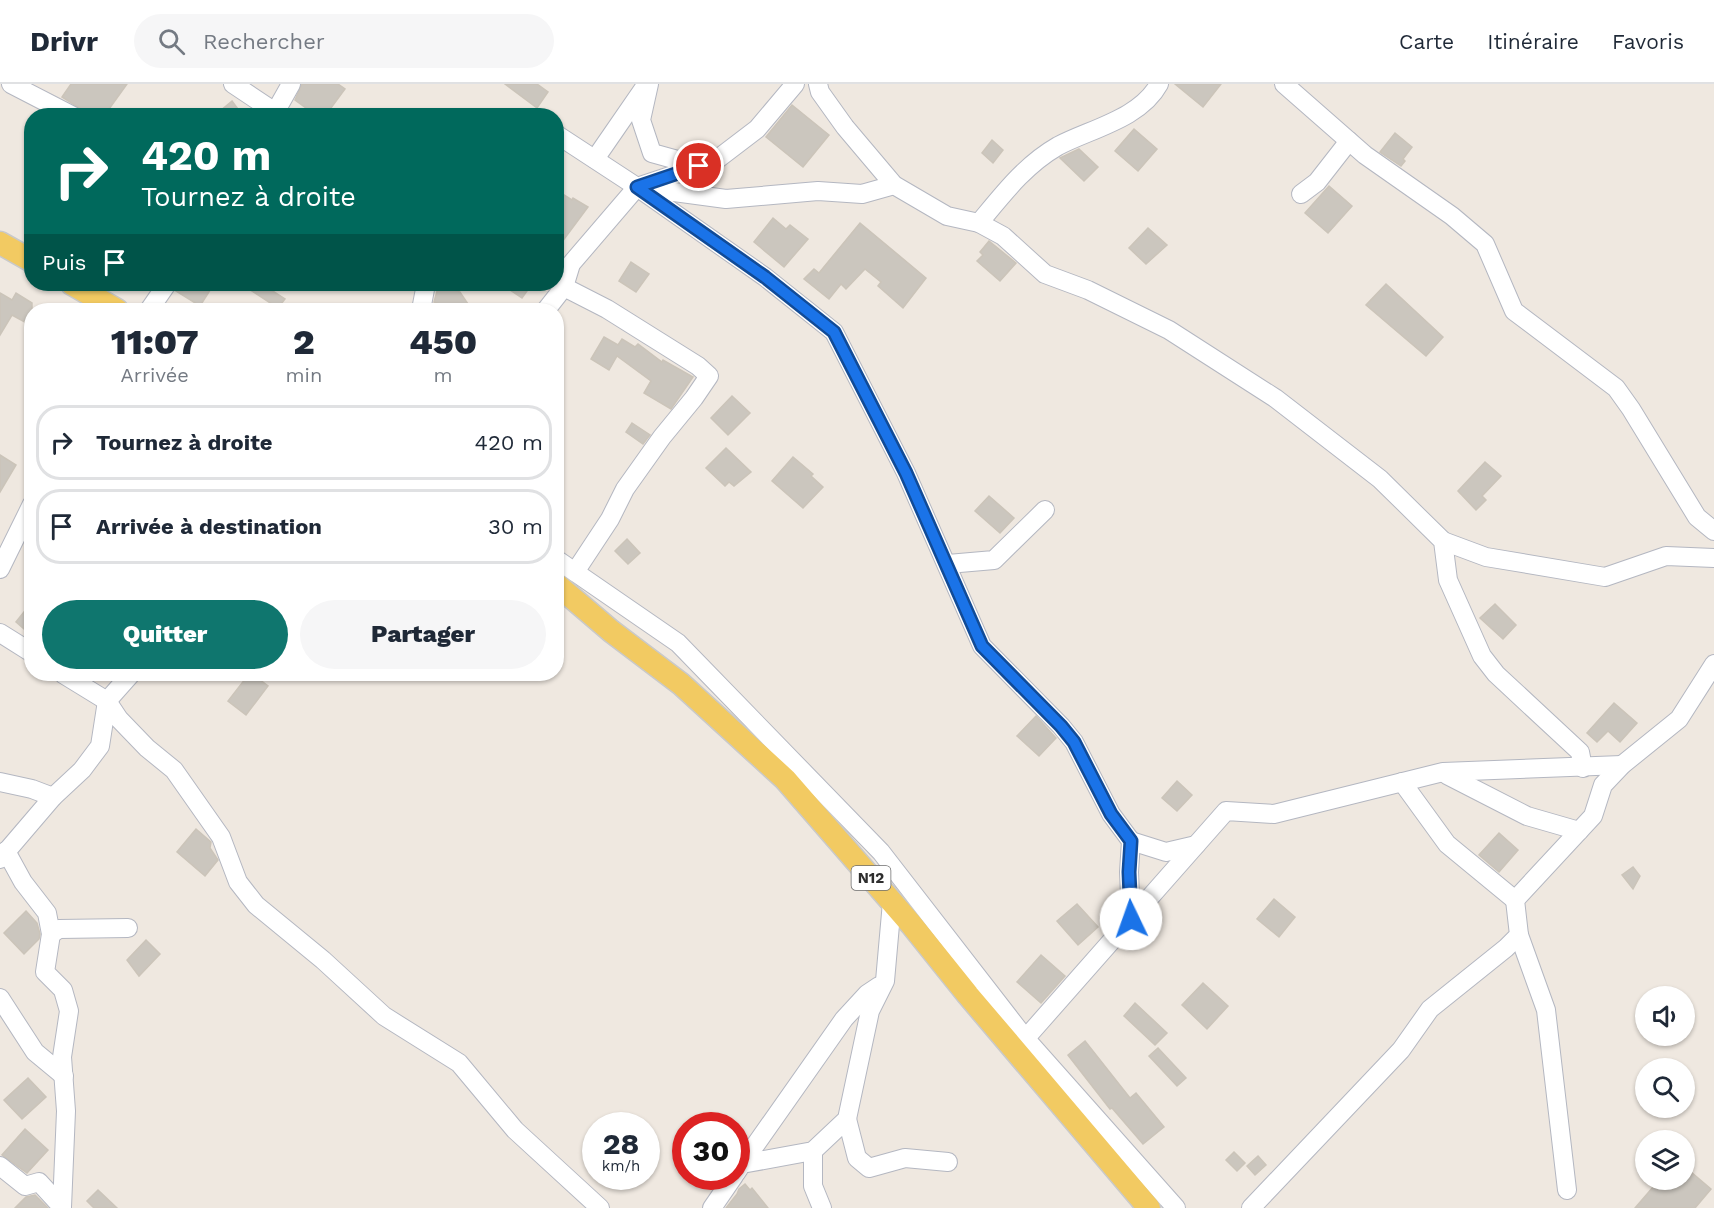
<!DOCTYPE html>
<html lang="fr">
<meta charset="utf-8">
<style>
:root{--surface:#fff;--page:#f6f6f7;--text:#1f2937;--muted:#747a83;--line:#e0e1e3;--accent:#0f766e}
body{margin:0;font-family:"Work Sans",sans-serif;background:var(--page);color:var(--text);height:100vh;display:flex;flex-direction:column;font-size:22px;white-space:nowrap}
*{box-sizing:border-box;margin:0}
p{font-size:20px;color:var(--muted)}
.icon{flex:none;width:33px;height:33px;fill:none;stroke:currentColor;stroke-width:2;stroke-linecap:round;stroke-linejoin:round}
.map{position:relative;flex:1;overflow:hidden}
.sheet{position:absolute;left:24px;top:219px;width:540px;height:378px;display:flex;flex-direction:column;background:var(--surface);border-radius:24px;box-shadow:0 2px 4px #0004}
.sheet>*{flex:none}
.hud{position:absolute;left:24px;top:24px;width:540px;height:183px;border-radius:24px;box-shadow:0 2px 4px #0004;background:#00695c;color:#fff;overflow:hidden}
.fabs{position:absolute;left:1635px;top:902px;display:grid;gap:12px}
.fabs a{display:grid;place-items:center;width:60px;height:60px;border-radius:50%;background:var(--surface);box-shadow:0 2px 4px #0004;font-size:30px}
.speed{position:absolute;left:582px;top:1028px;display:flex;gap:12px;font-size:30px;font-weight:700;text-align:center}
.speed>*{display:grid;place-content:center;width:78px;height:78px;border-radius:50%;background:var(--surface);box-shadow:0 2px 4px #0004;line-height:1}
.speed small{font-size:15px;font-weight:400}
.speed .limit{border:9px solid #d22;background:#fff;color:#111}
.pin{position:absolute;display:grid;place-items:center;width:51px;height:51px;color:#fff;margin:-26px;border:3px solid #fff;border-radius:50%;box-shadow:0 2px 6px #0007}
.me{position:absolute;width:66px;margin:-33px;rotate:357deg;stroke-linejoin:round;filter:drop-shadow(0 0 4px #0008)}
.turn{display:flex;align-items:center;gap:21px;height:126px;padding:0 18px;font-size:27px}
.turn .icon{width:78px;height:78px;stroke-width:2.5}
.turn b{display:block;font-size:42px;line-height:51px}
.then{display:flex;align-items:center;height:57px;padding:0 18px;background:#0003;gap:12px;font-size:22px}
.eta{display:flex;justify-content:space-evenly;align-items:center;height:102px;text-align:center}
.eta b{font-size:36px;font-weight:800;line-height:42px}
.button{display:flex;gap:12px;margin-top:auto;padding:12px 18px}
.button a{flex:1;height:69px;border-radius:36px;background:var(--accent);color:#fff;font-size:24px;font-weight:800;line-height:69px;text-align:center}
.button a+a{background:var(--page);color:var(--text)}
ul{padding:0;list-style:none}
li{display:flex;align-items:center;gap:18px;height:75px;margin:0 12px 9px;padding:0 6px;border:3px solid var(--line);border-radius:24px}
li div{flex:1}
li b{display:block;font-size:22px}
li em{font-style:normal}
header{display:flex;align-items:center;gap:36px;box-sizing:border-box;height:84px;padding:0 30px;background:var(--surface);border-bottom:2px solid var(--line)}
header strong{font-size:28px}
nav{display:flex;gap:33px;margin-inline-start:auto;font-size:21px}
.search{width:420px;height:54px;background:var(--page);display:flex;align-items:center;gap:15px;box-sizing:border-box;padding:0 21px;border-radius:33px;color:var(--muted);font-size:22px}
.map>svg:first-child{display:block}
.building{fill:#cbc6be;stroke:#cbc4b9;stroke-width:1.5}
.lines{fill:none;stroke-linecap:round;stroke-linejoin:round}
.minor-casing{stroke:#b4b7c1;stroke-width:20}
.major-casing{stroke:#c9c9c9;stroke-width:25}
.minor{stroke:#fff;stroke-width:18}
.major{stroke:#f2ca62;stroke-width:22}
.route-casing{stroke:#114b97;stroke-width:15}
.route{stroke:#1a73e8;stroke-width:10}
.labels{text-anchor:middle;stroke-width:4.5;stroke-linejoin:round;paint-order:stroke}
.shield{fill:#fff;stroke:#6d6d6d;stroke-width:1.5}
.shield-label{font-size:15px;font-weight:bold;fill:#2e2e2e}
</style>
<header>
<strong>Drivr</strong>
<div class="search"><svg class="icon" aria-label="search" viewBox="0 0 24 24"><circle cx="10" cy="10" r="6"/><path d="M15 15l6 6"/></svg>Rechercher</div>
<nav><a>Carte</a><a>Itinéraire</a><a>Favoris</a></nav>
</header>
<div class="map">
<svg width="1714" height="1124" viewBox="0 0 1714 1124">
<rect width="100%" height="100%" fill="#efe8e0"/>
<!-- building -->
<g class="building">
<polygon points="71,0 127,0 104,32 92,32 62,13"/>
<polygon points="302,0 338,0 345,5 325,32 317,32 295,16"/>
<polygon points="505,0 537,0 548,8 537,24"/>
<polygon points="1175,0 1221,0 1203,23"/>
<polygon points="232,17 243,32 214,32"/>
<polygon points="792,21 829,51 803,83 766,53"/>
<polygon points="1134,45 1157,65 1138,87 1115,67"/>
<polygon points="1395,49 1412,63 1403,75 1405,77 1401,82 1380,68"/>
<polygon points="992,56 1003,66 993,79 982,69"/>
<polygon points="1079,65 1098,83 1084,97 1060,74"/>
<polygon points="1329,102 1352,122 1328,149 1305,129"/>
<polygon points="556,106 572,116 573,114 588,123 556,166"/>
<polygon points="773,134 786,145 790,141 808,155 784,183 754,158"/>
<polygon points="860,139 926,194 903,224 878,202 881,198 865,185 846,205 841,200 829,215 804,195 814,185 819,189"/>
<polygon points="1148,144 1167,161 1146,180 1129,164"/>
<polygon points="989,157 1016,179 1000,197 977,177 983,171 980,168"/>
<polygon points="631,178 649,190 636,208 619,197"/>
<polygon points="180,200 214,200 200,222 176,207"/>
<polygon points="241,200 262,200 285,215 278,224"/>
<polygon points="439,200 460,208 472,226 454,225 434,218"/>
<polygon points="501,200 532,200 522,214"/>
<polygon points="1386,200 1443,253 1426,272 1366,221"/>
<polygon points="0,209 12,216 16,209 32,219 32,242 12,231 0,251"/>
<polygon points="604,253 618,261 622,255 635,263 638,260 662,278 663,276 693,293 671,325 644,309 651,297 617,272 609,286 591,275"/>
<polygon points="732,312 750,329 728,351 711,334"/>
<polygon points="632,339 650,351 643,360 626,348"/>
<polygon points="726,364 751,388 734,402 729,398 725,402 706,384"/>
<polygon points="0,371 16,381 0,408"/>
<polygon points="793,373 813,390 811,392 823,403 803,424 772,397"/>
<polygon points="1485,378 1501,392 1482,412 1486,416 1476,426 1458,407"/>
<polygon points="989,412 1014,434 1000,449 975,427"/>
<polygon points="627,455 640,469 628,480 615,467"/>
<polygon points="32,518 32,536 24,545 16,538"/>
<polygon points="1495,520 1516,541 1503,555 1480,534"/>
<polygon points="249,590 252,590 268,602 246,631 228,617"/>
<polygon points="1614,619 1637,639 1620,658 1608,647 1597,658 1587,649"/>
<polygon points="1036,632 1056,654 1039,672 1017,652"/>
<polygon points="1177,697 1192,711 1177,727 1162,714"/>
<polygon points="196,745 211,758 210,764 218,776 205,792 177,768"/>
<polygon points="1499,749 1518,766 1499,788 1479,771"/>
<polygon points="1633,783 1640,792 1633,805 1622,791"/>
<polygon points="1274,815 1295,833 1279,853 1257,835"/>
<polygon points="1077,820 1098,843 1078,861 1057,837"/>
<polygon points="26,827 37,839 40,850 39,855 24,870 4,849"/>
<polygon points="146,856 160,870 139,892 127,876"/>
<polygon points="1041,871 1065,892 1041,919 1017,898"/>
<polygon points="1203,899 1228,922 1207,945 1182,921"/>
<polygon points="1135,919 1167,949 1155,961 1124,932"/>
<polygon points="1085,957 1130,1014 1136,1009 1164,1043 1143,1060 1112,1024 1110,1025 1068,971"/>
<polygon points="1158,964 1186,994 1177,1002 1149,972"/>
<polygon points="28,994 46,1013 22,1035 4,1016"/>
<polygon points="25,1045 48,1066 27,1089 2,1071"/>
<polygon points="1234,1068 1245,1079 1237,1087 1226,1076"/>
<polygon points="1258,1072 1266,1081 1255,1091 1247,1082"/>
<polygon points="1684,1082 1711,1105 1695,1124 1635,1124 1660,1095 1684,1095"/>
<polygon points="745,1100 750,1106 752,1104 768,1124 726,1124 737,1110 739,1105"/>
<polygon points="98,1106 117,1124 94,1124 87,1117"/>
<polygon points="35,1111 48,1124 15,1124 26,1113"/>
</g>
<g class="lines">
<defs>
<g id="minor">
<polyline points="11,0 73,32"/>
<polyline points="233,0 275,28"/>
<polyline points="649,0 641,36 652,69 699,82"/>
<polyline points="818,0 820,8 845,43 894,101 947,132 979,139 1003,152 1045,190 1088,206 1169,246 1275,314 1380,395 1443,457 1448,496 1482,572 1496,590 1580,668 1583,684"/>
<polyline points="1284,0 1365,71 1452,132 1485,160 1514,227 1616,304 1631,325 1697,433 1714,447"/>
<polyline points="273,32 291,0"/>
<polyline points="556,50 637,103 726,115 818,107 862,110 894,101"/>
<polyline points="595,75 644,4"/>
<polyline points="637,103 765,193 834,248 906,389 982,562 1061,642 1074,658 1111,730 1131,757 1129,788 1131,835"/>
<polyline points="1301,110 1317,98 1349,57"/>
<path d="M 979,139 C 1003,110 1025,81 1058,62 C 1090,45 1140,35 1159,0"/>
<polyline points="564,203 571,180 637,103 715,77 757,45 795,0"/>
<polyline points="149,226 167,200"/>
<polyline points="421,226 426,200"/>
<polyline points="546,226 564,203 607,225 698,282 709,292 694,314 662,353 625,405 610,435 575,488"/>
<polyline points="1443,457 1486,473 1605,493 1666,472 1714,474"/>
<polyline points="556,475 678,559 881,768 1025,954 1176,1124"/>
<polyline points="948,480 994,476 1045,426"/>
<polyline points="0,485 32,420"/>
<polyline points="0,549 32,569"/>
<polyline points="63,590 107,617 119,635 147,664 174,686 221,753 238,798 256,821 323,876 384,932 459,979 515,1046 600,1124"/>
<polyline points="1447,691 1527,732 1579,747"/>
<polyline points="0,698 32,705 53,713"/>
<polyline points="1402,698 1447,760 1515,816"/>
<polyline points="1131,757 1166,768 1196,761"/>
<polyline points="6,767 23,798 47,829 51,850 45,888 63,906 69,927 62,973 66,1027 62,1123"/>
<polyline points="0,775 53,713 82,686 100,662 107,617 131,590"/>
<polyline points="51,850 59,845 128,844"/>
<polyline points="1519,851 1546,926 1567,1106"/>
<polyline points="0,914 35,968 64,992"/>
<polyline points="1018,963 1226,727 1274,730 1443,688 1622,681"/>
<polyline points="847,1035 857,1074 869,1084 905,1074 948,1078"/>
<polyline points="813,1067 813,1102 822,1124"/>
<polyline points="742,1080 844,935 867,910 879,902"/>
<polyline points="0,1082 25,1102 39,1098 62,1123"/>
<polyline points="736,1089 742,1080 813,1067 847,1035 870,927 885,897 892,818"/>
<polyline points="712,1124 734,1092"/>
<polyline points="1251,1124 1401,966 1430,925 1506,864 1519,851 1515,816 1593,732 1603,701 1622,681 1679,635 1714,580"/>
</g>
<g id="major">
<polyline points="0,159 32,177"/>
<polyline points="72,200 117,226"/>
<polyline points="556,500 611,547 681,600 785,695 911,840 968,911 1149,1124"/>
</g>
</defs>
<!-- minor casing -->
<use href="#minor" class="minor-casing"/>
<!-- major casing -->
<use href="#major" class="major-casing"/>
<!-- minor -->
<use href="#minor" class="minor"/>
<!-- major -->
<use href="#major" class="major"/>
</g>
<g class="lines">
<defs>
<polyline id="route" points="699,82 637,103 765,193 834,248 906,389 982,562 1061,642 1074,658 1111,730 1131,757 1129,788 1131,835"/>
</defs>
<!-- route casing -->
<use href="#route" class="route-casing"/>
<!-- route -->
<use href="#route" class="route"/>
</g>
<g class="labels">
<!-- shield labels -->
<rect class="shield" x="851.5" y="782" width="39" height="24" rx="4.5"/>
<g class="shield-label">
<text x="871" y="799">N12</text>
</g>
</g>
</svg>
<div class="fabs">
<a><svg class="icon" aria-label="sound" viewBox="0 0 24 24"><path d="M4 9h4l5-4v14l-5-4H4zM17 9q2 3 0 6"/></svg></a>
<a><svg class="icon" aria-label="search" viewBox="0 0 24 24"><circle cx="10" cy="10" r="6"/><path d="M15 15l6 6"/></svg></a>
<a><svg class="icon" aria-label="layers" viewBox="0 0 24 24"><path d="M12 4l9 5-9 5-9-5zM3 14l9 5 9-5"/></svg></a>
</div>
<div class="speed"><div>28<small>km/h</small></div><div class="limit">30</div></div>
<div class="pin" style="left:699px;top:82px;background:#d93025"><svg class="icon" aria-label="arrive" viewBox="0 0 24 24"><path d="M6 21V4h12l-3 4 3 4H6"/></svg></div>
<svg class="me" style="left:1131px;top:835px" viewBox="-20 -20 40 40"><circle r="19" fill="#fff"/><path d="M0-13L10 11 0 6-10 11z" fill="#1a73e8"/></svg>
<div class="hud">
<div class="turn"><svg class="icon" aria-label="right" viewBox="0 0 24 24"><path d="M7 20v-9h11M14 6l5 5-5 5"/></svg><div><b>420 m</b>Tournez à droite</div></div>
<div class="then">Puis<svg class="icon" aria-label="arrive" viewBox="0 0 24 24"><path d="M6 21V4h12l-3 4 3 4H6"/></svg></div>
</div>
<section class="sheet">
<div class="eta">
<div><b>11:07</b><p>Arrivée</p></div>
<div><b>2</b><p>min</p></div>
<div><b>450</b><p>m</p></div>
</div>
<ul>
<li><svg class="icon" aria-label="right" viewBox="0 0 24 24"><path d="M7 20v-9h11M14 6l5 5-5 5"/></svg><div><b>Tournez à droite</b></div><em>420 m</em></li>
<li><svg class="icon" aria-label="arrive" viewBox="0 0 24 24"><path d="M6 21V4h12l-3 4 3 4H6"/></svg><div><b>Arrivée à destination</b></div><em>30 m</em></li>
</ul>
<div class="button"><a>Quitter</a><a>Partager</a></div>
</section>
</div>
